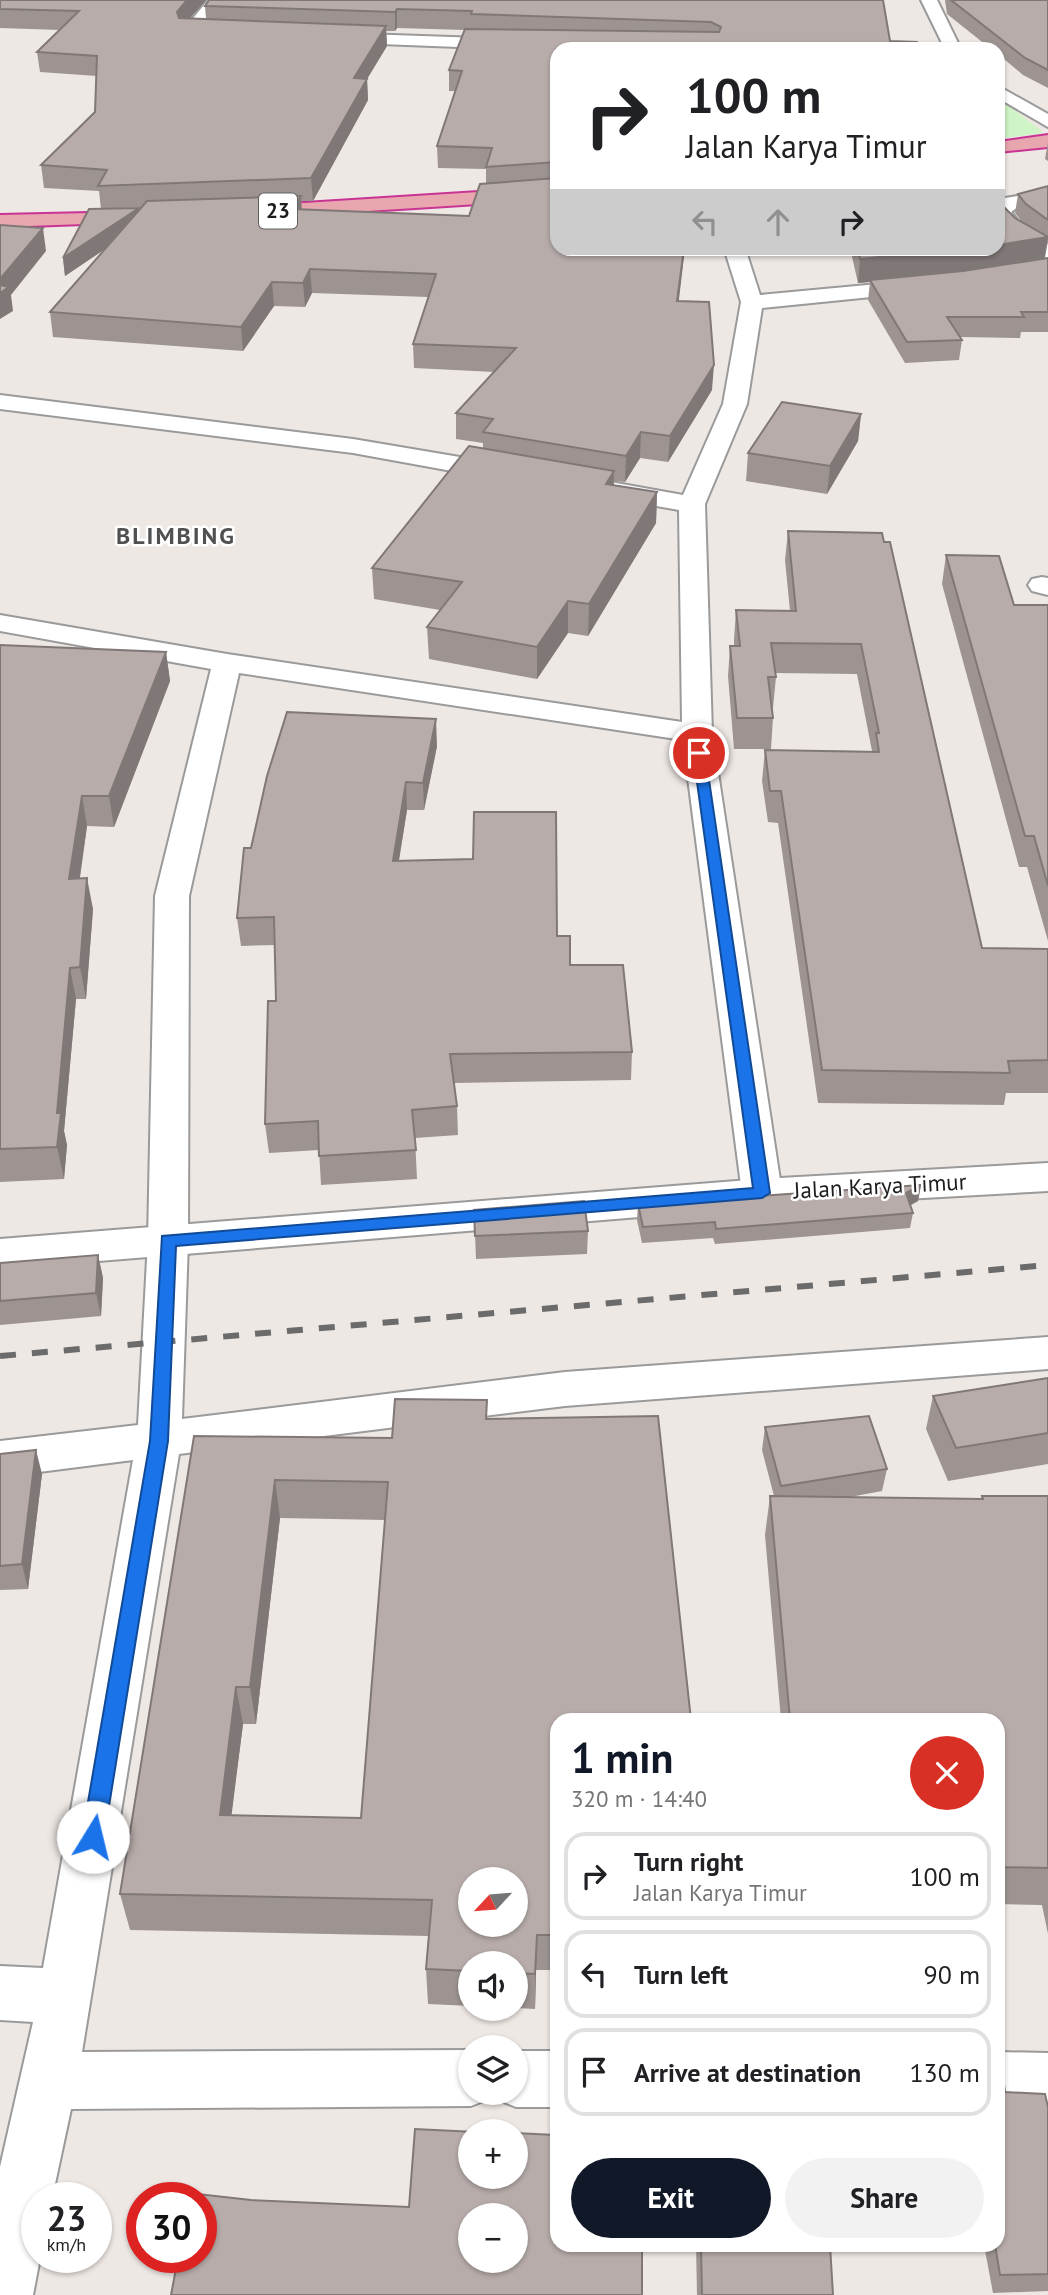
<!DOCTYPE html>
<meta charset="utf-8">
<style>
:root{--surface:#fff;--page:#f2f2f2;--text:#202124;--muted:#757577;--line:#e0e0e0;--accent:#111827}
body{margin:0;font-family:"PT Sans",sans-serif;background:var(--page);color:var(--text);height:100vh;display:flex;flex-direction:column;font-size:26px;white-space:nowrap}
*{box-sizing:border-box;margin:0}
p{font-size:23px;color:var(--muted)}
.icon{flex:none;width:38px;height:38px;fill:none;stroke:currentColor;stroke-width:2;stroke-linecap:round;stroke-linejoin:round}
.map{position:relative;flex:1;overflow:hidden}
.drawer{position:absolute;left:550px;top:1713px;width:455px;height:539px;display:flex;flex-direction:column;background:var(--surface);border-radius:21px;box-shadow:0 2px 5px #0004}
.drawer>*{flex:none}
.hud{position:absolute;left:550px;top:42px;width:455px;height:214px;border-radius:21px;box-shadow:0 2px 5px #0004;background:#fff;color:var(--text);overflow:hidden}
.needle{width:46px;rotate:244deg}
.buttons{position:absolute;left:458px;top:1867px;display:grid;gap:14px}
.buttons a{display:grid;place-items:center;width:70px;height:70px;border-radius:50%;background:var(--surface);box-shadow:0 2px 5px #0004;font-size:35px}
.speed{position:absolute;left:21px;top:2182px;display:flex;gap:14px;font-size:35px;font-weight:700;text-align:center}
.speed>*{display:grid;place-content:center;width:91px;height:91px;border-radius:50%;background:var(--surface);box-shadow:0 2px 5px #0004;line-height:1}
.speed small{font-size:18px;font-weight:400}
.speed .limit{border:10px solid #d22;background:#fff;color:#111}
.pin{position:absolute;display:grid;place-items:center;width:60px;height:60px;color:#fff;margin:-30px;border:4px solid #fff;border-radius:50%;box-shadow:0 2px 7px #0007}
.me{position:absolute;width:77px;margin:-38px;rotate:9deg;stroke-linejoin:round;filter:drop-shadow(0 0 5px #0008)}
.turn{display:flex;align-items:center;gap:24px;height:147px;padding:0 21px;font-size:32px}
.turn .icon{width:91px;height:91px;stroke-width:2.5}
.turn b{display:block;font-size:49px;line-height:60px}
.lanes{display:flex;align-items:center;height:66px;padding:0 21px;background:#0003;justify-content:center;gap:35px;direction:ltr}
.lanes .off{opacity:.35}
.round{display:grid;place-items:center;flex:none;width:74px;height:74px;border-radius:37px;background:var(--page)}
.summary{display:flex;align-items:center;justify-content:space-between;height:119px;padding:0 21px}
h1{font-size:42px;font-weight:800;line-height:52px;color:var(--accent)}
.action{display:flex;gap:14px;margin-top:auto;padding:14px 21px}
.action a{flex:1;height:80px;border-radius:42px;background:var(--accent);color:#fff;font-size:28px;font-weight:800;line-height:80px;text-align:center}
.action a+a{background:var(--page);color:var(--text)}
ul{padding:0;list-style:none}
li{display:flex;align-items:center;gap:21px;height:88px;margin:0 14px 10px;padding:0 7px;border:4px solid var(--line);border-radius:21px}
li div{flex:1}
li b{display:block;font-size:26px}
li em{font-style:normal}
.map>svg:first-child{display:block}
.park{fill:#cff4c5}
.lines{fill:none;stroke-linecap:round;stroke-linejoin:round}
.minor-casing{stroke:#9a9a9a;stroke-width:4}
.tertiary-casing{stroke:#9a9a9a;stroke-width:4}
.trunk-casing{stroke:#c93494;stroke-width:4}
.minor{fill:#fff;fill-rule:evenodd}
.tertiary{fill:#fff;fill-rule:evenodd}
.trunk{fill:#e8a6ae;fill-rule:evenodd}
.rail{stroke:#6b6b6b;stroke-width:6;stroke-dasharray:16 16;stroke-linecap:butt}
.wall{fill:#9d9492;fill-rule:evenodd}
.shaded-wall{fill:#807877}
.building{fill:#b7acaa;stroke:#807877;stroke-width:2;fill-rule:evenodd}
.route{fill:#1a73e8;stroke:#114b97;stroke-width:2}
.labels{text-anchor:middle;stroke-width:5;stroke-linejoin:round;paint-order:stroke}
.shield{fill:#fff;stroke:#616161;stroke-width:2}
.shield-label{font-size:21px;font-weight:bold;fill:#1d1d1d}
.street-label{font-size:23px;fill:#1d1d1d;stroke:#fff}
.far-district-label{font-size:24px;font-weight:bold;letter-spacing:2px;fill:#505050;stroke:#fff}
</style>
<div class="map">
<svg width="1048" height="2295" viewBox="0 0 1048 2295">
<rect width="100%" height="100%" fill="#eee8e4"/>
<!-- park -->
<polygon class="park" points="998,98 1042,131 1042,133 998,139"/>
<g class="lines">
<defs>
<g id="minor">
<polygon points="208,0 224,0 195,36 183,36 181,33"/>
<polygon points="921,0 937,0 961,49 945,49"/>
<polygon points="334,33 512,39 520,44 512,49 328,42 326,38"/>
<polygon points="998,86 1048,114 1048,127 998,98"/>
<polygon points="1048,191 1048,203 1018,207 1011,212 1021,225 1048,244 1048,259 1013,239 998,224 998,204 1005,198"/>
<polygon points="724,248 745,248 760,295 921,280 932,286 921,292 762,308 747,404 705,504 712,733 782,1193 776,1203 762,1207 748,1203 742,1193 683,740 239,673 189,896 188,1241 182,1419 565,1372 1048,1337 1048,1369 565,1406 179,1454 82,2052 471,2050 471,2093 493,2093 491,2098 471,2106 71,2109 52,2198 37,2198 37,2258 40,2258 33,2295 0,2295 0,2167 33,2022 0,2020 0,1966 43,1968 133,1460 0,1477 0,1441 138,1425 148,1241 155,896 211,669 0,631 0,615 227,654 682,722 679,510 605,497 596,494 592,489 596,484 605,481 683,495 723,404 741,302"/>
<polygon points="0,395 353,439 507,465 516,468 520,473 516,478 507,481 353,453 0,409"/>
<polygon points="1042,577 1048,578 1048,595 1032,591 1028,585 1032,579"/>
<polygon points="516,2051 556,2051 556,2107 516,2107 496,2099 493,2093 516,2093"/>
<polygon points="998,2052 1048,2053 1048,2111 998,2109"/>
</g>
<polygon id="tertiary" points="1048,1163 1048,1191 762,1207 0,1269 0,1239 762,1179"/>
<g id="trunk">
<polygon points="1048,135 1048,147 998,152 998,142"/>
<polygon points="556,187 556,199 257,218 247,212 257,206"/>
<polygon points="134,212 141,214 144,218 141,222 0,227 0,215"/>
</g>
</defs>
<!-- minor casing -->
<use href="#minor" class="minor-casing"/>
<!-- tertiary casing -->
<use href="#tertiary" class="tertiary-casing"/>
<!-- trunk casing -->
<use href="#trunk" class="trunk-casing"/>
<!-- minor -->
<use href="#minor" class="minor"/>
<!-- tertiary -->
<use href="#tertiary" class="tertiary"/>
<!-- trunk -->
<use href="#trunk" class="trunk"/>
<!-- rail -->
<polyline class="rail" points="0,1356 1048,1265"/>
</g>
<!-- wall -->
<g class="wall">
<path d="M 0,0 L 206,0 L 190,18 L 206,19 L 205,6 L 883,0 L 890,41 L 556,49 L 556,248 L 679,301 L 712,390 L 668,462 L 640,458 L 625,482 L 614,481 L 614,486 L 657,492 L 656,523 L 588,636 L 568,633 L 537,679 L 429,659 L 427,627 L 440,610 L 374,599 L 372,568 L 483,448 L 483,443 L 456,439 L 456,413 L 494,372 L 414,368 L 413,344 L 428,297 L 312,293 L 305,307 L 274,306 L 243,351 L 53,337 L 50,312 L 106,248 L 65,276 L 63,258 L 139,210 L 142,207 L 101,209 L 99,191 L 44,188 L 41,165 L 95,112 L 97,76 L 40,72 L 37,52 L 60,30 L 0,28 ZM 397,28 L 465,30 L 449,70 L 449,91 L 455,91 L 437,146 L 438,168 L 486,169 L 486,184 L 469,216 L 302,209 L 301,201 L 313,201 L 368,100 L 367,79 L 387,46 L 386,31 L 395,31 Z"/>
<polygon points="945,0 1048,0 1048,88 1023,75 998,54 998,49 991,49 947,14"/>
<polygon points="1048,142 1048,161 1045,159"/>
<polygon points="1048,186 1048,241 1045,258 1048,258 1048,332 1021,332 1020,338 960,337 962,340 959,360 905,363 868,300 870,282 858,283 850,248 998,248 1000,203 1015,218 1022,222 1015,213 1018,194"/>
<polygon points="861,414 858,441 827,494 746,481 748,453"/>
<polygon points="788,531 884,542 982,948 1048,949 1048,1093 1006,1093 1004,1105 818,1103 778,823 768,822 762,781 765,750 872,751 857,674 775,673 776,677 773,708 772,708 773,718 771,749 734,749 728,676 730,646 734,646 734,640 736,610 790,611 785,560"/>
<polygon points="946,555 1014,605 1048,605 1048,941 1027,867 1019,867 942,584"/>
<polygon points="0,645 166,652 170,681 114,827 87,826 80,878 93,909 86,999 76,999 64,1131 67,1145 64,1179 0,1182"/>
<polygon points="437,746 424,810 407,810 399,861 557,936 570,965 632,1052 631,1080 454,1083 457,1106 458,1135 415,1138 417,1179 321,1185 319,1150 269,1153 265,1124 276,1001 275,945 241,946 237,918 251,848"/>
<polygon points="921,1185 918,1201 910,1205 913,1213 910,1228 715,1244 713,1238 642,1243 637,1220 638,1204"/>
<polygon points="474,1210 588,1231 587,1254 476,1259"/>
<polygon points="98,1255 103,1278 101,1316 0,1325 0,1263"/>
<polygon points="1048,1378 1048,1464 948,1481 926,1429 933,1396"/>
<path d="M 487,1400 L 487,1419 L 556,1720 L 556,1970 L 536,1970 L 535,2009 L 516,2008 L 516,1964 L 471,1964 L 471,2006 L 428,2004 L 426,1969 L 429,1936 L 130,1930 L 120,1894 L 194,1436 L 392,1438 ZM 280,1518 L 385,1520 L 361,1818 L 231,1815 L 243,1724 L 256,1724 Z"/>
<polygon points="765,1427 887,1469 882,1491 850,1497 981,1499 982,1496 1048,1496 1048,1934 1042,1905 998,1904 998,1720 781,1720 765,1535 770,1496 774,1496 762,1450"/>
<polygon points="0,1454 42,1474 28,1589 0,1590"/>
<polygon points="1005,2092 1048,2107 1048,2291 993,2293 984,2245 998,2245"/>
<polygon points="696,2245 830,2245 833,2295 697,2295"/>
</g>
<!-- shaded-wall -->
<g class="shaded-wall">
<polygon points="187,0 206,0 179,31 177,12"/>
<polygon points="397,9 397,28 395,31 395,12"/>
<polygon points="386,26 387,46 367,79 368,100 313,201 311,178 354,78"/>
<polygon points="301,196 302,219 293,209"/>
<polygon points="139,208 141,225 65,276 63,258"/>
<polygon points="43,228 46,251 11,295 13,311 0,319 0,279"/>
<polygon points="1048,237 1044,260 960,273 858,283 860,259 972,248 998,248 998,245"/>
<polygon points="684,248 685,248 676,325 677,301"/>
<polygon points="310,269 312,293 305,307 303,283"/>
<polygon points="272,282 274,306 243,351 241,327"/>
<polygon points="714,365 712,390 668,462 670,436"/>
<polygon points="861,414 858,441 827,494 830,466"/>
<polygon points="641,432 640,458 625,482 626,456"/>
<polygon points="614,471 613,501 606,484"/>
<polygon points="657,492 656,523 588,636 589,604"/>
<polygon points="568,601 568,633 537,679 537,647"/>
<polygon points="166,652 170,681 114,827 109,796"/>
<polygon points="436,719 437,746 424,810 423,783"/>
<polygon points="406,782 407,810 394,889 393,861"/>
<polygon points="82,796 87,826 75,910 69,879"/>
<polygon points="87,878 93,909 86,999 80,967"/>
<polygon points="70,968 76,999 64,1131 67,1145 64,1179 57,1147 57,1113"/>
<polygon points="921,1185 918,1201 904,1209 906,1193"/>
<polygon points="98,1255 103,1278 101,1316 96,1293"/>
<polygon points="36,1450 42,1474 28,1589 22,1564"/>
<polygon points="275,1480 280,1518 256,1724 250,1687"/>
<polygon points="236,1687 243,1724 227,1851 220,1815"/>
<polygon points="537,1935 536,1970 535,2009 535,1974"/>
</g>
<!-- building -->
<g class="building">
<polygon points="0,0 187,0 177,12 179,18 386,26 354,78 367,79 311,178 98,186 107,170 41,165 95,112 97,56 37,52 79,11 0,9"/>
<polygon points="209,0 883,0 890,41 917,42 918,49 556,49 556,166 556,162 486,167 492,148 437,146 462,71 449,70 465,29 719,32 721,27 711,22 471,14 472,11 397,9 395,12 205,6"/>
<polygon points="951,0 1048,0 1048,70 1025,58"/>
<polygon points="556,178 556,248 684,248 677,301 709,302 714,365 670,436 641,432 626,456 483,432 493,419 456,413 516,348 413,344 436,274 310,269 303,283 272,282 241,327 50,312 147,201 301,196 293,209 469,216 480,184"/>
<polygon points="1048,186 1048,220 1026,204 1018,194"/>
<polygon points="998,188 999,188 1000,203 1015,218 1048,237 998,245"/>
<polygon points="139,208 63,258 89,209"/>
<polygon points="0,225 43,228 0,279"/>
<polygon points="858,248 972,248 860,259"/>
<polygon points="1048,258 1048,312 1021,312 1024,317 947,317 962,340 907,342 870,280 963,271"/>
<polygon points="0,285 9,287 0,293"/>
<polygon points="782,402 861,414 830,466 748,453"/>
<polygon points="469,446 614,471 606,484 657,492 589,604 568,601 537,647 427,627 462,582 372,568"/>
<polygon points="788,531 882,533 884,542 890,542 982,948 1048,949 1048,1060 1008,1061 1010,1073 822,1070 781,791 770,791 765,750 879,752 876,733 879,733 861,644 771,643 776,677 768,677 773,718 737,718 730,646 740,646 736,610 796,611"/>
<polygon points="946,555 999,556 1014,605 1048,605 1048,886 1034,836 1025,836"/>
<polygon points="0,645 166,652 109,796 82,796 69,879 87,878 80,967 70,968 57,1113 61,1113 57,1147 0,1149"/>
<polygon points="287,712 436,719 423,783 406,782 393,861 473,859 474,812 556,812 557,936 570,936 570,965 623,965 632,1052 450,1054 457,1106 412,1110 416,1150 319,1156 318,1121 265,1124 268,1001 276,1001 274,917 237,918 244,848 251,848 267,776"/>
<polygon points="921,1185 906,1193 913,1213 716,1229 715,1222 643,1227 638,1204"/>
<polygon points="584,1201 588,1231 475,1236 474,1210"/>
<polygon points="98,1255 96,1293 0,1301 0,1263"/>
<polygon points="1048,1378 1048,1433 956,1448 933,1396"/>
<path d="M 395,1399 L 487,1400 L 486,1419 L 658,1416 L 691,1720 L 556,1720 L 556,1935 L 537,1935 L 535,1974 L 516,1973 L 516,1964 L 471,1964 L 471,1971 L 426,1969 L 432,1900 L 120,1894 L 194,1436 L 392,1438 ZM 275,1480 L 388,1482 L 361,1818 L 220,1815 L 236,1687 L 250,1687 ZM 471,1880 L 516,1880 L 516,1925 L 471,1925 Z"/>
<polygon points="869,1416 887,1469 781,1486 765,1427"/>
<polygon points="36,1450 22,1564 0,1566 0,1454"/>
<polygon points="770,1496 983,1499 982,1496 1048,1496 1048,1868 998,1867 998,1720 790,1720"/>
<polygon points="1003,2078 1005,2092 1045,2094 1048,2107 1048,2274 1000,2275 995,2245 998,2245 998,2079"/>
<path d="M 556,2126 L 556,2245 L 642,2245 L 642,2295 L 171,2295 L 178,2258 L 201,2258 L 201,2198 L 188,2198 L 189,2193 L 251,2200 L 409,2207 L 415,2129 L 476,2132 L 471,2132 L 471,2177 L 516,2177 L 516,2133 L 555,2135 ZM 471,2216 L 516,2216 L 516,2261 L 471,2261 Z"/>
<polygon points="701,2245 830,2245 833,2295 702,2295"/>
</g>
<!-- route -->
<polygon class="route" points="699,750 705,753 770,1193 762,1198 176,1246 168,1441 104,1837 100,1844 93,1847 85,1844 82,1837 150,1441 162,1236 753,1188 693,753"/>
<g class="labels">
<!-- shield labels -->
<rect class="shield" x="259" y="193.5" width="38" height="35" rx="5"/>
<g class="shield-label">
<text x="278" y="218">23</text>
</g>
<!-- street labels -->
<g class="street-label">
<text transform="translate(880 1186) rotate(-3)" y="8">Jalan Karya Timur</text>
</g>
<!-- far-district labels -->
<g class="far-district-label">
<text x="176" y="544">BLIMBING</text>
</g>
</g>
</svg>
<div class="buttons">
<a><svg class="needle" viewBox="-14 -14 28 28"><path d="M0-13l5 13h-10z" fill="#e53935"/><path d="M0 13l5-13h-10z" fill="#757577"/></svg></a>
<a><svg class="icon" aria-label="sound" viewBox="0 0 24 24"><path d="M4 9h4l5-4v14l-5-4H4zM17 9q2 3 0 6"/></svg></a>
<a><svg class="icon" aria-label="layers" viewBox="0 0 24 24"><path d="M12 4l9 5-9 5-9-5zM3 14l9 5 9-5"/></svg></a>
<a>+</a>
<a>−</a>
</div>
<div class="speed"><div>23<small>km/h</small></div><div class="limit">30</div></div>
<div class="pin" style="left:699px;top:753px;background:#d93025"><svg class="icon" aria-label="arrive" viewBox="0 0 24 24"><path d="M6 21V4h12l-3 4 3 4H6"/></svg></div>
<svg class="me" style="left:93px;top:1837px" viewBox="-20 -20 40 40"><circle r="19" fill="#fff"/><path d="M0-13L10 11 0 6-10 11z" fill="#1a73e8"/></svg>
<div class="hud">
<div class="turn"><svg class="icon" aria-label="right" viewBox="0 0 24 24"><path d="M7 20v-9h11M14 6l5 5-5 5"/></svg><div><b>100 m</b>Jalan Karya Timur</div></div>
<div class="lanes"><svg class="icon off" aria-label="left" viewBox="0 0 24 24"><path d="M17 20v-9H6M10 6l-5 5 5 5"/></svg><svg class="icon off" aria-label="ahead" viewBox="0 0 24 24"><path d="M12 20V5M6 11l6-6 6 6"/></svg><svg class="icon" aria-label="right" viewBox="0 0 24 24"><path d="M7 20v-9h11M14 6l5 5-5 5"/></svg></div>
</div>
<section class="drawer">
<div class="summary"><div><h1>1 min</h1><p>320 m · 14:40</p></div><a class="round" style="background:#d93025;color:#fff"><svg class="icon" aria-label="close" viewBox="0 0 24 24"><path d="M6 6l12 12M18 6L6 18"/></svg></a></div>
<ul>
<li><svg class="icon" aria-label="right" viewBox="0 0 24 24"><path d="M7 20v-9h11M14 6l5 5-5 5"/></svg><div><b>Turn right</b><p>Jalan Karya Timur</p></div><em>100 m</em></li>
<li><svg class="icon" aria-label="left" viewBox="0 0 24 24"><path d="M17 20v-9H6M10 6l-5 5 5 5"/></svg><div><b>Turn left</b></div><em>90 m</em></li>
<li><svg class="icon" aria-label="arrive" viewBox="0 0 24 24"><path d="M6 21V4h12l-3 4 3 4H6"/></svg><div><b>Arrive at destination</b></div><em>130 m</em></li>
</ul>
<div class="action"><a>Exit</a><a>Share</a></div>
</section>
</div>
